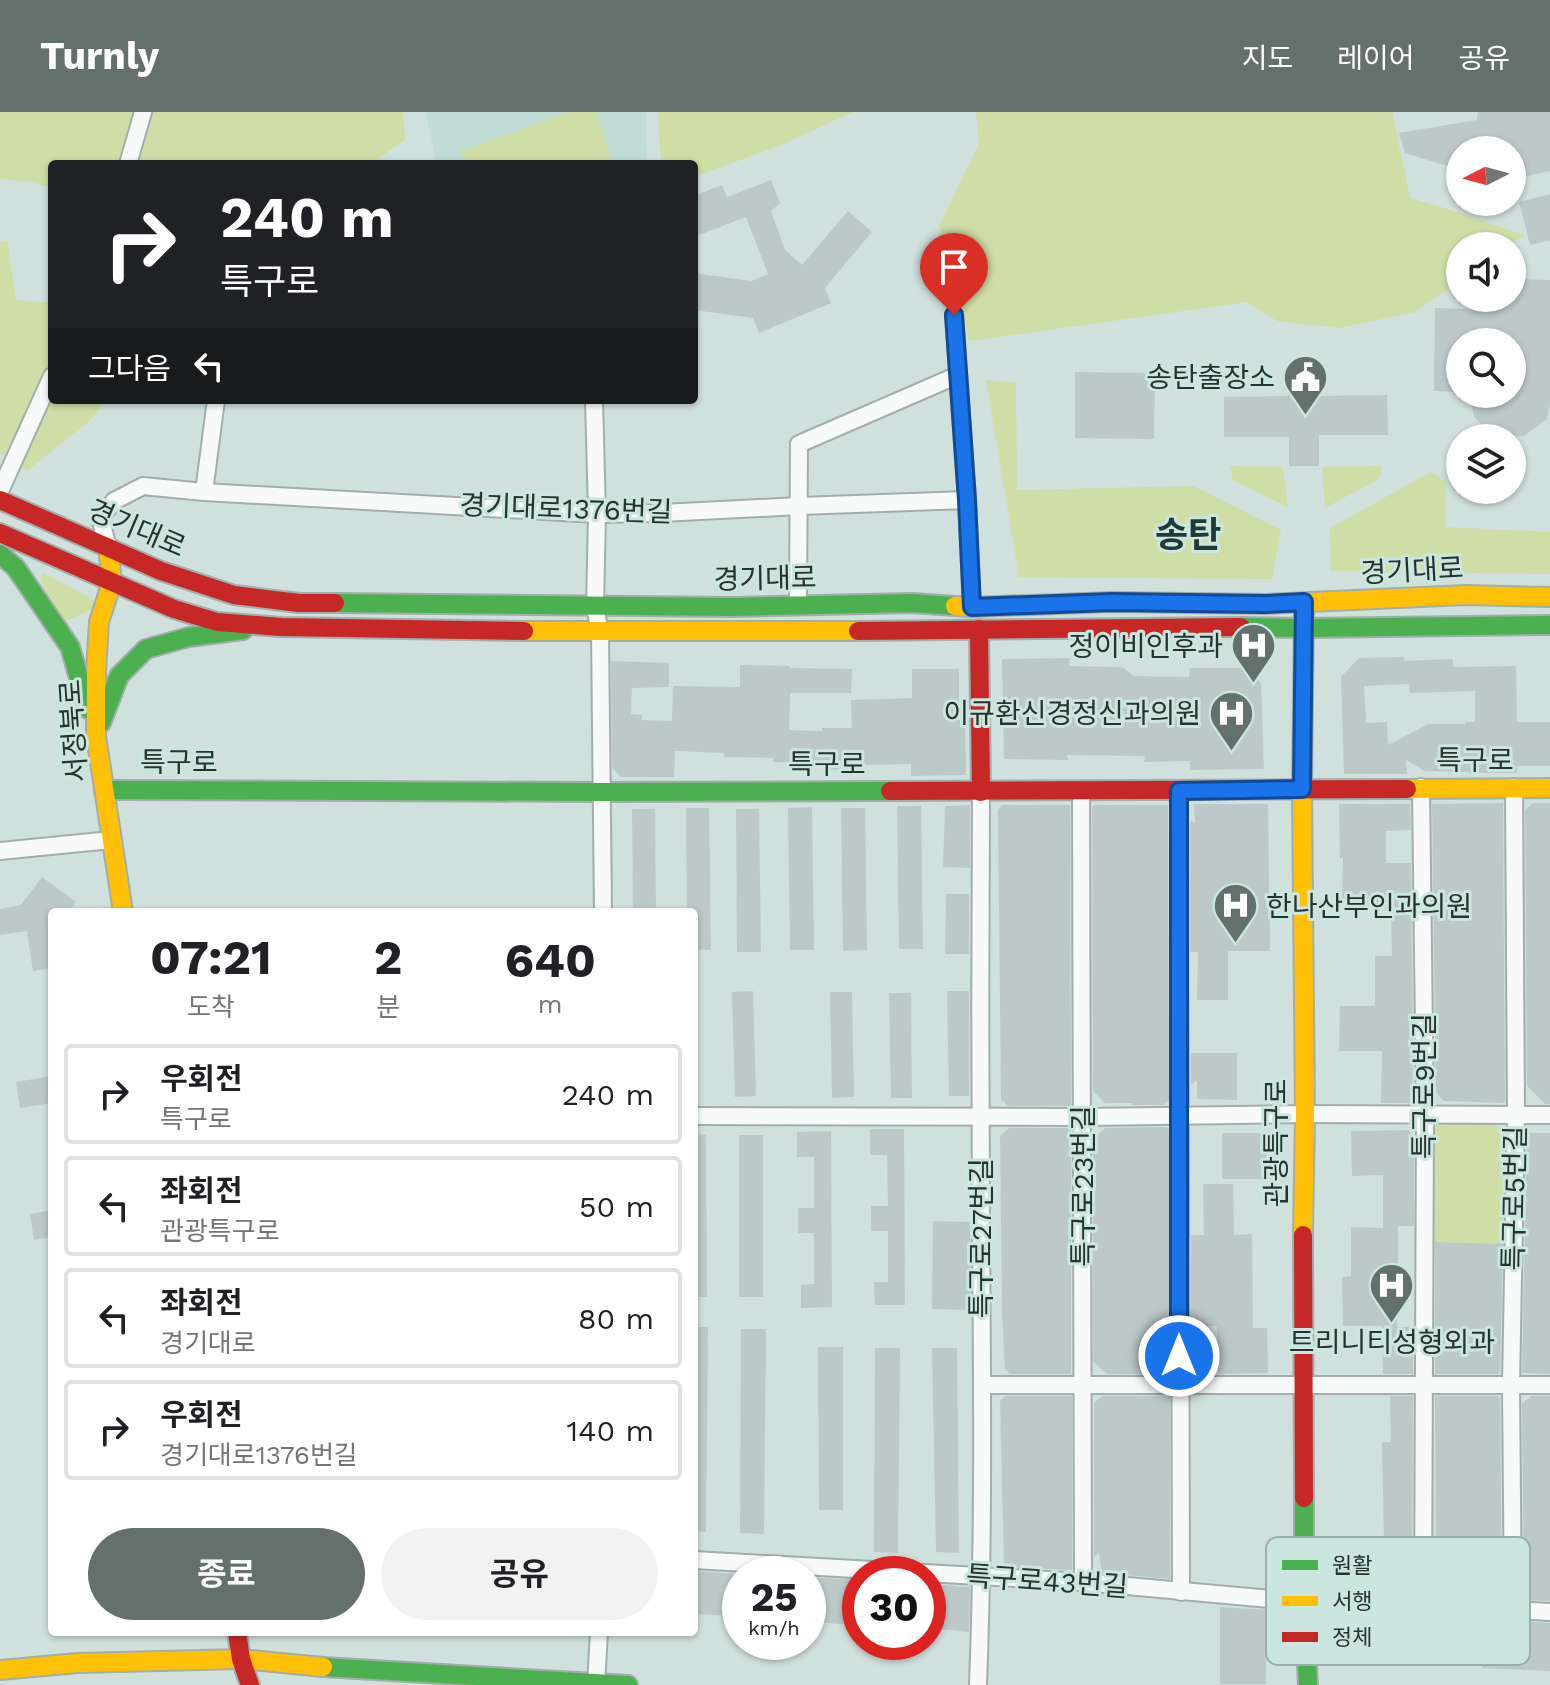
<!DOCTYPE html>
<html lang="ko">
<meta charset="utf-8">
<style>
:root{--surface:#fff;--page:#f2f2f2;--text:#202124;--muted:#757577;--line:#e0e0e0;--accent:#63706c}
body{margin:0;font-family:"Work Sans","Noto Sans KR",sans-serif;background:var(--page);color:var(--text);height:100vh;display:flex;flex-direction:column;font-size:30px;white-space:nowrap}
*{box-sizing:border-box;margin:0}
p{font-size:26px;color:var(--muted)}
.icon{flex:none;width:44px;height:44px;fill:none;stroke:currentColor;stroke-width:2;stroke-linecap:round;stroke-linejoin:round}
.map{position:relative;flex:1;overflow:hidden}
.details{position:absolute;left:48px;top:796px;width:650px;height:728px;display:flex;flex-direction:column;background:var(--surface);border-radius:8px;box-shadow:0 2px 6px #0004}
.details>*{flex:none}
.top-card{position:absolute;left:48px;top:48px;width:650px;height:244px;border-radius:8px;box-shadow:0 2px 6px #0004;background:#202124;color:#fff;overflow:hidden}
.needle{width:52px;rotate:264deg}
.fabs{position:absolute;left:1446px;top:24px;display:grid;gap:16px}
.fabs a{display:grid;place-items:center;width:80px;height:80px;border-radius:50%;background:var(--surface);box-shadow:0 2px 6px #0004;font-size:40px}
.speed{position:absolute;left:722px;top:1444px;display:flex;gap:16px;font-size:40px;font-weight:700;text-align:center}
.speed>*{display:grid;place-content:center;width:104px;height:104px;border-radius:50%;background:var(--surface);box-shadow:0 2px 6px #0004;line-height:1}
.speed small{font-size:20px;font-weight:400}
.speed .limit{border:12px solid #d22;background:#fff;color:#111}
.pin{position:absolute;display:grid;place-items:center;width:68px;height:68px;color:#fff;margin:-82px -34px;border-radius:50% 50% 50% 0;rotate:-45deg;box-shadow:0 0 8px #0007}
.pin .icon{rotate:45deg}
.me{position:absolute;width:88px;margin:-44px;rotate:0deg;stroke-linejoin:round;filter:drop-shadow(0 0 6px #0008)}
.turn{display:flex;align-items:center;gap:28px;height:168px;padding:0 40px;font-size:36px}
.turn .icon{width:104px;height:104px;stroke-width:2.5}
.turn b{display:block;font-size:56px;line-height:68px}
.then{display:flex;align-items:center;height:76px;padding:0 40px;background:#0003;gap:16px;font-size:30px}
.eta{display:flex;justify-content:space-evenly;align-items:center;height:136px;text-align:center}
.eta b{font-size:48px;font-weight:700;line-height:56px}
.button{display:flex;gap:16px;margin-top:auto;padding:16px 40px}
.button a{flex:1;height:92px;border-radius:48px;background:var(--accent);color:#fff;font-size:32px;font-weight:700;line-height:92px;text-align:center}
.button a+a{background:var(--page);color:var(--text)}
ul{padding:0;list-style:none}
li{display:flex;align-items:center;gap:24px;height:100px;margin:0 16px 12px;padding:0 24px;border:4px solid var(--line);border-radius:8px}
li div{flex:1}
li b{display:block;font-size:30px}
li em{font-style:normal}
header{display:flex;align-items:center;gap:48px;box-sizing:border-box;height:112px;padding:0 40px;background:var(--accent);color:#fff}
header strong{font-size:38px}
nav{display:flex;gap:44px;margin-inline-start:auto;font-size:28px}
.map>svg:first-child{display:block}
.built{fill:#c0dcd5}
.green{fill:#cfdda7}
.building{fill:#bcc9c8;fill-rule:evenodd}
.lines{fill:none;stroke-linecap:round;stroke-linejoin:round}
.street-casing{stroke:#a2aeab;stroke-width:20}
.fast-casing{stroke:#a2aeab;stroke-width:22}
.slow-casing{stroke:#a2aeab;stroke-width:22}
.jam-casing{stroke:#a2aeab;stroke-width:22}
.street{stroke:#f8fafa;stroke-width:16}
.fast{stroke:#4caf50;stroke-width:18}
.slow{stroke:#ffc107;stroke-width:18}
.jam{stroke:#c62828;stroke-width:18}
.route-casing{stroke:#114b97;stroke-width:20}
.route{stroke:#1a73e8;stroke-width:14}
.labels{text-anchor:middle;stroke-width:6;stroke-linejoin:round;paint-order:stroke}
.poi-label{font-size:28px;fill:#283330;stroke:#cae6df;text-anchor:end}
.street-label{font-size:28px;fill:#283330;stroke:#cae6df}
.district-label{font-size:36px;font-weight:bold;fill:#223a35;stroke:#cae6df}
.key{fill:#cae6df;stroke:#99b0aa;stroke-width:2}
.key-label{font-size:22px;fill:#283330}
</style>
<header>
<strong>Turnly</strong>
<nav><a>지도</a><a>레이어</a><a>공유</a></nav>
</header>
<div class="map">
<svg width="1550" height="1573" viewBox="0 0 1550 1573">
<rect width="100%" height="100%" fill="#d0e0dc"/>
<!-- built -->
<polygon class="built" points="426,0 646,0 647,52 436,52"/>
<!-- green -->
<g class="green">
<polygon points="0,0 403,0 405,28 370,52 52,52 52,76 31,70 0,67"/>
<polygon points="569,0 596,0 613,52 465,52 461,39"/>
<polygon points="658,0 853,0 781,33 694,65 694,52 661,52"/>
<polygon points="976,0 1392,0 1410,86 1460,101 1524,123 1509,134 1460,134 1460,169 1415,200 1339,216 1277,209 1247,190 969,229 939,113 979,32"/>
<polygon points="7,128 16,188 52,191 52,288 108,288 88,310 27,359 0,341 0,130"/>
<polygon points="986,268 1016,271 1017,378 1194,374 1281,418 1272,467 1019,465"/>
<polygon points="1230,354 1283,355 1288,395 1233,368"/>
<polygon points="1382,354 1379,367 1325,396 1322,355"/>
<polygon points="1431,360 1446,369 1445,415 1550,420 1550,462 1331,459 1330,416"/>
<polygon points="43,461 94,488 93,497 64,510 40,468"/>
<polygon points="1493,1011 1512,1029 1507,1132 1428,1130 1431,1014"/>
</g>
<!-- building -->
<g class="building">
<polygon points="1478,0 1550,0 1550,59 1512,67 1512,38 1460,38 1460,58 1405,41 1399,21 1477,8"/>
<polygon points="771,68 780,91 771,99 785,138 802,153 848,99 872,120 825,176 831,191 759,221 753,206 694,198 694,161 751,169 768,162 746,105 694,125 694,84 722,73 727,85"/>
<polygon points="1550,82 1550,128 1530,133 1519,90"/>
<polygon points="1512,167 1550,168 1550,290 1547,307 1524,324 1493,324 1474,305 1469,282 1512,282 1512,230 1460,230 1460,280 1434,279 1435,196 1472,197 1473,186 1512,186"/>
<polygon points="1075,260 1155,261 1154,327 1075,326"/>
<polygon points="1288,272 1319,272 1319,284 1387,283 1388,323 1319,323 1319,354 1289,354 1289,325 1224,325 1224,285 1288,284"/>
<path d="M 1404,545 L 1404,549 L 1453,547 L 1453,555 L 1516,554 L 1517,610 L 1550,610 L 1550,654 L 1517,654 L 1517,661 L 1468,661 L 1470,660 L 1425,659 L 1406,648 L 1407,662 L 1344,662 L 1341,565 L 1359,546 ZM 1409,572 L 1410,581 L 1475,579 L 1475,610 L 1465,610 L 1465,612 L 1428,612 L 1388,633 L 1387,610 L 1366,611 L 1364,574 Z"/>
<polygon points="1070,546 1069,554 1122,555 1134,564 1189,565 1190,556 1244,556 1261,571 1264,657 1190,658 1190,649 1144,650 1145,644 1067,643 1068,648 1004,647 1002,547"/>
<polygon points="611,549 669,551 669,575 632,576 631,602 642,603 642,608 672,609 673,574 740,575 740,553 790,554 790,556 852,557 851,581 790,581 789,618 822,619 822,616 852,616 851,588 912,586 912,557 959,557 959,608 965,608 966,663 911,664 911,652 865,653 865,657 822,658 822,651 773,650 773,646 724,645 724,641 675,639 674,665 621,665 612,655"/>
<polygon points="1503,691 1505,989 1503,991 1444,989 1436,981 1432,692"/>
<polygon points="1533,691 1550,691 1550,992 1545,992 1527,974 1525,698"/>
<polygon points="1194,692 1268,692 1270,839 1228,839 1228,888 1197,888 1198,840 1190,840 1190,708 1195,711"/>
<polygon points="1339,692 1410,692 1411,718 1386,719 1386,751 1411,751 1413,943 1412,991 1381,991 1382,939 1339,939 1340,894 1375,894 1375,844 1392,844 1391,796 1342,796 1343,746 1340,746"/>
<polygon points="970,693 970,756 943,755 945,694"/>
<polygon points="1002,693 1070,693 1071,994 1008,994 1001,987 998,698"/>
<polygon points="1094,693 1168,693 1169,988 1163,993 1131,993 1133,991 1105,991 1093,979 1092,695"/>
<polygon points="897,694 921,694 923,837 899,837"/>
<polygon points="812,695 814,838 790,838 788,696"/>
<polygon points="686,696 709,696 711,838 694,838 694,800 687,800"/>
<polygon points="841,696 865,696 867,838 843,839"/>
<polygon points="632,697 655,697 656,800 633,800"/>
<polygon points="736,697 759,697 761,840 737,840"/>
<polygon points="42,765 76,790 68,800 52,800 52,856 33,859 27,819 0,823 0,797 21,793"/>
<polygon points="946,782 969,782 969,842 945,842"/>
<polygon points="753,879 756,984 735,985 732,880"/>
<polygon points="947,879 969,879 969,984 949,984"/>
<polygon points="830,880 852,880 854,985 832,986"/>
<polygon points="889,881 911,881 912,986 891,986"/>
<polygon points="1191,941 1237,941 1237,988 1197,987 1197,968 1191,973"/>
<polygon points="52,964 52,991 20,996 16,970"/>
<polygon points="1166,1015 1169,1017 1169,1262 1107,1262 1093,1250 1093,1027 1105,1016"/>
<polygon points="1009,1016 1071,1016 1071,1262 1010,1262 1005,1257 1002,1201 1000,1024"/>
<polygon points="870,1017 904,1017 905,1193 875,1193 874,1170 888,1170 888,1119 871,1119 871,1094 888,1094 887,1043 870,1043"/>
<polygon points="1410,1018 1411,1029 1414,1029 1414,1114 1398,1114 1398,1164 1413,1164 1413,1181 1397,1182 1397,1215 1413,1215 1413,1262 1383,1262 1382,1214 1343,1214 1342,1165 1351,1164 1351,1115 1383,1116 1383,1063 1352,1064 1351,1019"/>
<polygon points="831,1019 832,1195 801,1196 801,1173 814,1172 814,1121 798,1121 798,1096 814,1096 814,1045 797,1045 797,1020"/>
<rect x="1222" y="1021" width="44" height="46"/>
<polygon points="1527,1021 1550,1021 1550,1262 1522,1261"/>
<polygon points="694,1023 706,1023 707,1185 694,1185"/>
<rect x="739" y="1023" width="24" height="162"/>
<polygon points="1203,1072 1233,1072 1234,1123 1252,1122 1253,1216 1267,1216 1268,1261 1218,1262 1217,1214 1191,1214 1191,1123 1204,1123"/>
<polygon points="52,1098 52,1125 34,1128 30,1102"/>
<polygon points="933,1109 970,1110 971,1198 932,1197"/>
<polygon points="1435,1130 1503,1132 1500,1262 1435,1262"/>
<polygon points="694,1215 708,1215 706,1420 694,1419"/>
<polygon points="741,1217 766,1217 764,1422 740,1421"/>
<polygon points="818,1235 843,1235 843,1398 819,1398"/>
<polygon points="875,1236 900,1236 898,1441 874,1440"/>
<polygon points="932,1236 957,1236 959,1441 936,1440"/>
<polygon points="1005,1284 1072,1284 1072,1458 1007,1455 1004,1452 1000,1289"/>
<polygon points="1102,1284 1170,1284 1170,1467 1102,1461 1099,1441 1094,1445 1094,1291"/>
<polygon points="1390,1284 1413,1284 1412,1430 1384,1431 1382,1330 1391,1330"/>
<polygon points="1435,1284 1498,1284 1500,1286 1502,1486 1440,1483 1436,1479"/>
<polygon points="1531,1284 1550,1284 1550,1489 1526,1488 1524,1485 1522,1292"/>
<polygon points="694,1459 740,1462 740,1504 694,1502"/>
<polygon points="808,1465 860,1468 860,1514 808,1509"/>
<polygon points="928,1472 970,1475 969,1520 928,1516"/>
<polygon points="1220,1495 1266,1498 1266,1572 1220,1572"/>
<polygon points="1484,1508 1550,1511 1550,1559 1482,1556"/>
</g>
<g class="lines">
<defs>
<g id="street">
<polyline points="128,52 143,0"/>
<polyline points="954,203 967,388"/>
<polyline points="594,288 597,402 595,495 600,520 603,800"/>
<polyline points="0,379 52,264"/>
<polyline points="204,380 216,288"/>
<polyline points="108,435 100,406 114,389 143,374 204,380 597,402 662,401 799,394 967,388 972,495"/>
<polyline points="798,493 799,332 958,263"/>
<polyline points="1421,675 1425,1003 1423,1493"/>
<polyline points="1081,678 1083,1470"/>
<polyline points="1179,679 1181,1480"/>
<polyline points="0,739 111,728"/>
<polyline points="694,1004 1083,1005 1305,1002 1550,1003"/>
<polyline points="983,1273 1550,1273"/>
<polyline points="694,1448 1083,1470 1304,1490 1423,1493 1550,1500"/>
<polyline points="1513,1497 1511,1273 1516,1002 1514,675"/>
<polyline points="596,1573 599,1520"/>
<path d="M 978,1573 C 984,1419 982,1265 981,1111 C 980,967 980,824 981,680"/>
</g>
<g id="fast">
<polyline points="0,442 16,456 70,535 88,597"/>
<polyline points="335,491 733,495 912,491 955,494"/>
<polyline points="1241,515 1304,516 1550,513"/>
<polyline points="101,611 119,564 146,537 189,525 243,518"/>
<polyline points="104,678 602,680 890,679"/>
<polyline points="1304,1386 1304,1490 1308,1573"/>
<polyline points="323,1555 628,1573"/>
</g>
<g id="slow">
<polyline points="108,435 112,470 99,510 96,560 96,624 123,800"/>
<polyline points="955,494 972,495 1112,490 1265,492 1466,483 1550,485"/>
<polyline points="524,519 858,519"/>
<polyline points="1407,677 1550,676"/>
<polyline points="1303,1123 1305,1002 1302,677 1304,496"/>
<polyline points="0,1558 78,1551 241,1547 323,1555"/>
</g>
<g id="jam">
<polyline points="0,388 161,459 234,483 299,491 335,491"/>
<polyline points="0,421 174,497 217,510 281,515 524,519"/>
<polyline points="979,517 981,680"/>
<polyline points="858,519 1241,515"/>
<polyline points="890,679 1407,677"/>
<polyline points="1303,1123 1304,1386"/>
<polyline points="237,1520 241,1547 250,1573"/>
</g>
</defs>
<!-- street casing -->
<use href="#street" class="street-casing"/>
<!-- fast casing -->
<use href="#fast" class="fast-casing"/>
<!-- slow casing -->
<use href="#slow" class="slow-casing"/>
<!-- jam casing -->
<use href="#jam" class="jam-casing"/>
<!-- street -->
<use href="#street" class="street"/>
<!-- fast -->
<use href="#fast" class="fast"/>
<!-- slow -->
<use href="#slow" class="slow"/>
<!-- jam -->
<use href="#jam" class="jam"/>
</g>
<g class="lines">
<defs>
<polyline id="route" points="954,203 967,388 972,495 1112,490 1265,492 1304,490 1302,677 1179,679 1179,1244"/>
</defs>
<!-- route casing -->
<use href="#route" class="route-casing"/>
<!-- route -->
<use href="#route" class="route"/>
</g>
<!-- icons -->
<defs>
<symbol id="civic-pin" viewBox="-11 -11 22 30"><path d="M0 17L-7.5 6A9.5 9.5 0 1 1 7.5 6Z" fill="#63706c" stroke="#cae6df"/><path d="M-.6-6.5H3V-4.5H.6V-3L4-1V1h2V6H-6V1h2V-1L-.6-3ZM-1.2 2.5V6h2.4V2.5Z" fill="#fff"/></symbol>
<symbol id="hospital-pin" viewBox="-11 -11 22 30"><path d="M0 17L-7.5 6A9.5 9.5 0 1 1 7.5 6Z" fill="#63706c" stroke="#cae6df"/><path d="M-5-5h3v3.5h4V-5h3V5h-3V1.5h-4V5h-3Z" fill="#fff"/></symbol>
</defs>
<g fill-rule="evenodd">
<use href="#civic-pin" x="1280" y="240" width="51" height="69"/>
<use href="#hospital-pin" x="1228" y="508" width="51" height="69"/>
<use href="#hospital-pin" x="1206" y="576" width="51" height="69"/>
<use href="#hospital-pin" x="1210" y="768" width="51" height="69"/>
<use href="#hospital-pin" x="1366" y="1148" width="51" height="69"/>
</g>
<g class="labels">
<!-- poi labels -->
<g class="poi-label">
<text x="1275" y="275">송탄출장소</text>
<text x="1223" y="544">정이비인후과</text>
<text x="1201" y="611">이규환신경정신과의원</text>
<text x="1266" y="804" text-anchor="start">한나산부인과의원</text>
<text x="1392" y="1240" text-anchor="middle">트리니티성형외과</text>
</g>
<!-- street labels -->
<g class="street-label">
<text transform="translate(566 396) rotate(2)" y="10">경기대로1376번길</text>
<text transform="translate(137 416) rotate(23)" y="10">경기대로</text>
<text transform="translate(1412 458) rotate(-3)" y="10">경기대로</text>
<text transform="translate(765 466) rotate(-1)" y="10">경기대로</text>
<text transform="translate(73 619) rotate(-94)" y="10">서정북로</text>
<text x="1475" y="658">특구로</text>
<text x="179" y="660">특구로</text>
<text x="827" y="662">특구로</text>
<text transform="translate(1424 974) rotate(-90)" y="10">특구로9번길</text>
<text transform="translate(1276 1031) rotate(-90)" y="10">관광특구로</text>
<text transform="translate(1083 1074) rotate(-90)" y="10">특구로23번길</text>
<text transform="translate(1514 1086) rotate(-89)" y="10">특구로5번길</text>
<text transform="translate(981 1126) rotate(-90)" y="10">특구로27번길</text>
<text transform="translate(1047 1469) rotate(4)" y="10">특구로43번길</text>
</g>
<!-- district labels -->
<g class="district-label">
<text x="1188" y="435">송탄</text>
</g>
</g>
<!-- legend -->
<rect x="1266" y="1425" width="264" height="128" rx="12" class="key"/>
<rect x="1282" y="1448" width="36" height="10" fill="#4caf50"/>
<rect x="1282" y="1484" width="36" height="10" fill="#ffc107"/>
<rect x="1282" y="1520" width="36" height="10" fill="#c62828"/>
<g class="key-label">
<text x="1332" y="1461">원활</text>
<text x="1332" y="1497">서행</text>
<text x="1332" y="1533">정체</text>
</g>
</svg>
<div class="fabs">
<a><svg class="needle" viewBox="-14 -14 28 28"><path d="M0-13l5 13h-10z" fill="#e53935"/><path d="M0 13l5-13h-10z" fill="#757577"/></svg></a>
<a><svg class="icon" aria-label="sound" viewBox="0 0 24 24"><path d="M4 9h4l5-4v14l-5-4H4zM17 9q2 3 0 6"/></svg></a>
<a><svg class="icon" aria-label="search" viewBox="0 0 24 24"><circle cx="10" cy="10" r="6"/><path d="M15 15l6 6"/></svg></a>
<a><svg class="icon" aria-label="layers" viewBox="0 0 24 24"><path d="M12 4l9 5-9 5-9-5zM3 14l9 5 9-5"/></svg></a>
</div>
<div class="speed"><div>25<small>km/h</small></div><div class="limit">30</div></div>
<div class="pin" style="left:954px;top:203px;background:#d93025"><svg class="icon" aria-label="arrive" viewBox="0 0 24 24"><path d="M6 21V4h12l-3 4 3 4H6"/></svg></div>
<svg class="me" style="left:1179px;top:1244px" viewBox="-20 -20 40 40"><circle r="17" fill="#1a73e8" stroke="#fff" stroke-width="3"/><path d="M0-11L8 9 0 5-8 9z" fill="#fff"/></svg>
<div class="top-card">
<div class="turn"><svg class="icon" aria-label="right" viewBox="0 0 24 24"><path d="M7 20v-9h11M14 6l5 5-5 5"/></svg><div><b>240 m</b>특구로</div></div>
<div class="then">그다음<svg class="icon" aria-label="left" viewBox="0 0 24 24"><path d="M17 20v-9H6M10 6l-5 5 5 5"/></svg></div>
</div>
<section class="details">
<div class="eta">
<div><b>07:21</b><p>도착</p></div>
<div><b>2</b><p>분</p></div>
<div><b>640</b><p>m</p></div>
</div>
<ul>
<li><svg class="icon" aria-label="right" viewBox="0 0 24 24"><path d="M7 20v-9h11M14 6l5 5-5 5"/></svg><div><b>우회전</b><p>특구로</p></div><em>240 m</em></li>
<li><svg class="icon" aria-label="left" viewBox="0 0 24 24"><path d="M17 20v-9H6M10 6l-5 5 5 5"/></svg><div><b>좌회전</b><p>관광특구로</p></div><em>50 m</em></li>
<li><svg class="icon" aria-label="left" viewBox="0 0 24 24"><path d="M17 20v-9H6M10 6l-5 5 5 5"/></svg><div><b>좌회전</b><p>경기대로</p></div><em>80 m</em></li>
<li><svg class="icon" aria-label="right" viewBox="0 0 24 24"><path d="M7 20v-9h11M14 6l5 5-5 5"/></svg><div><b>우회전</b><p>경기대로1376번길</p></div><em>140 m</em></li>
</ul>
<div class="button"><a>종료</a><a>공유</a></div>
</section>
</div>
